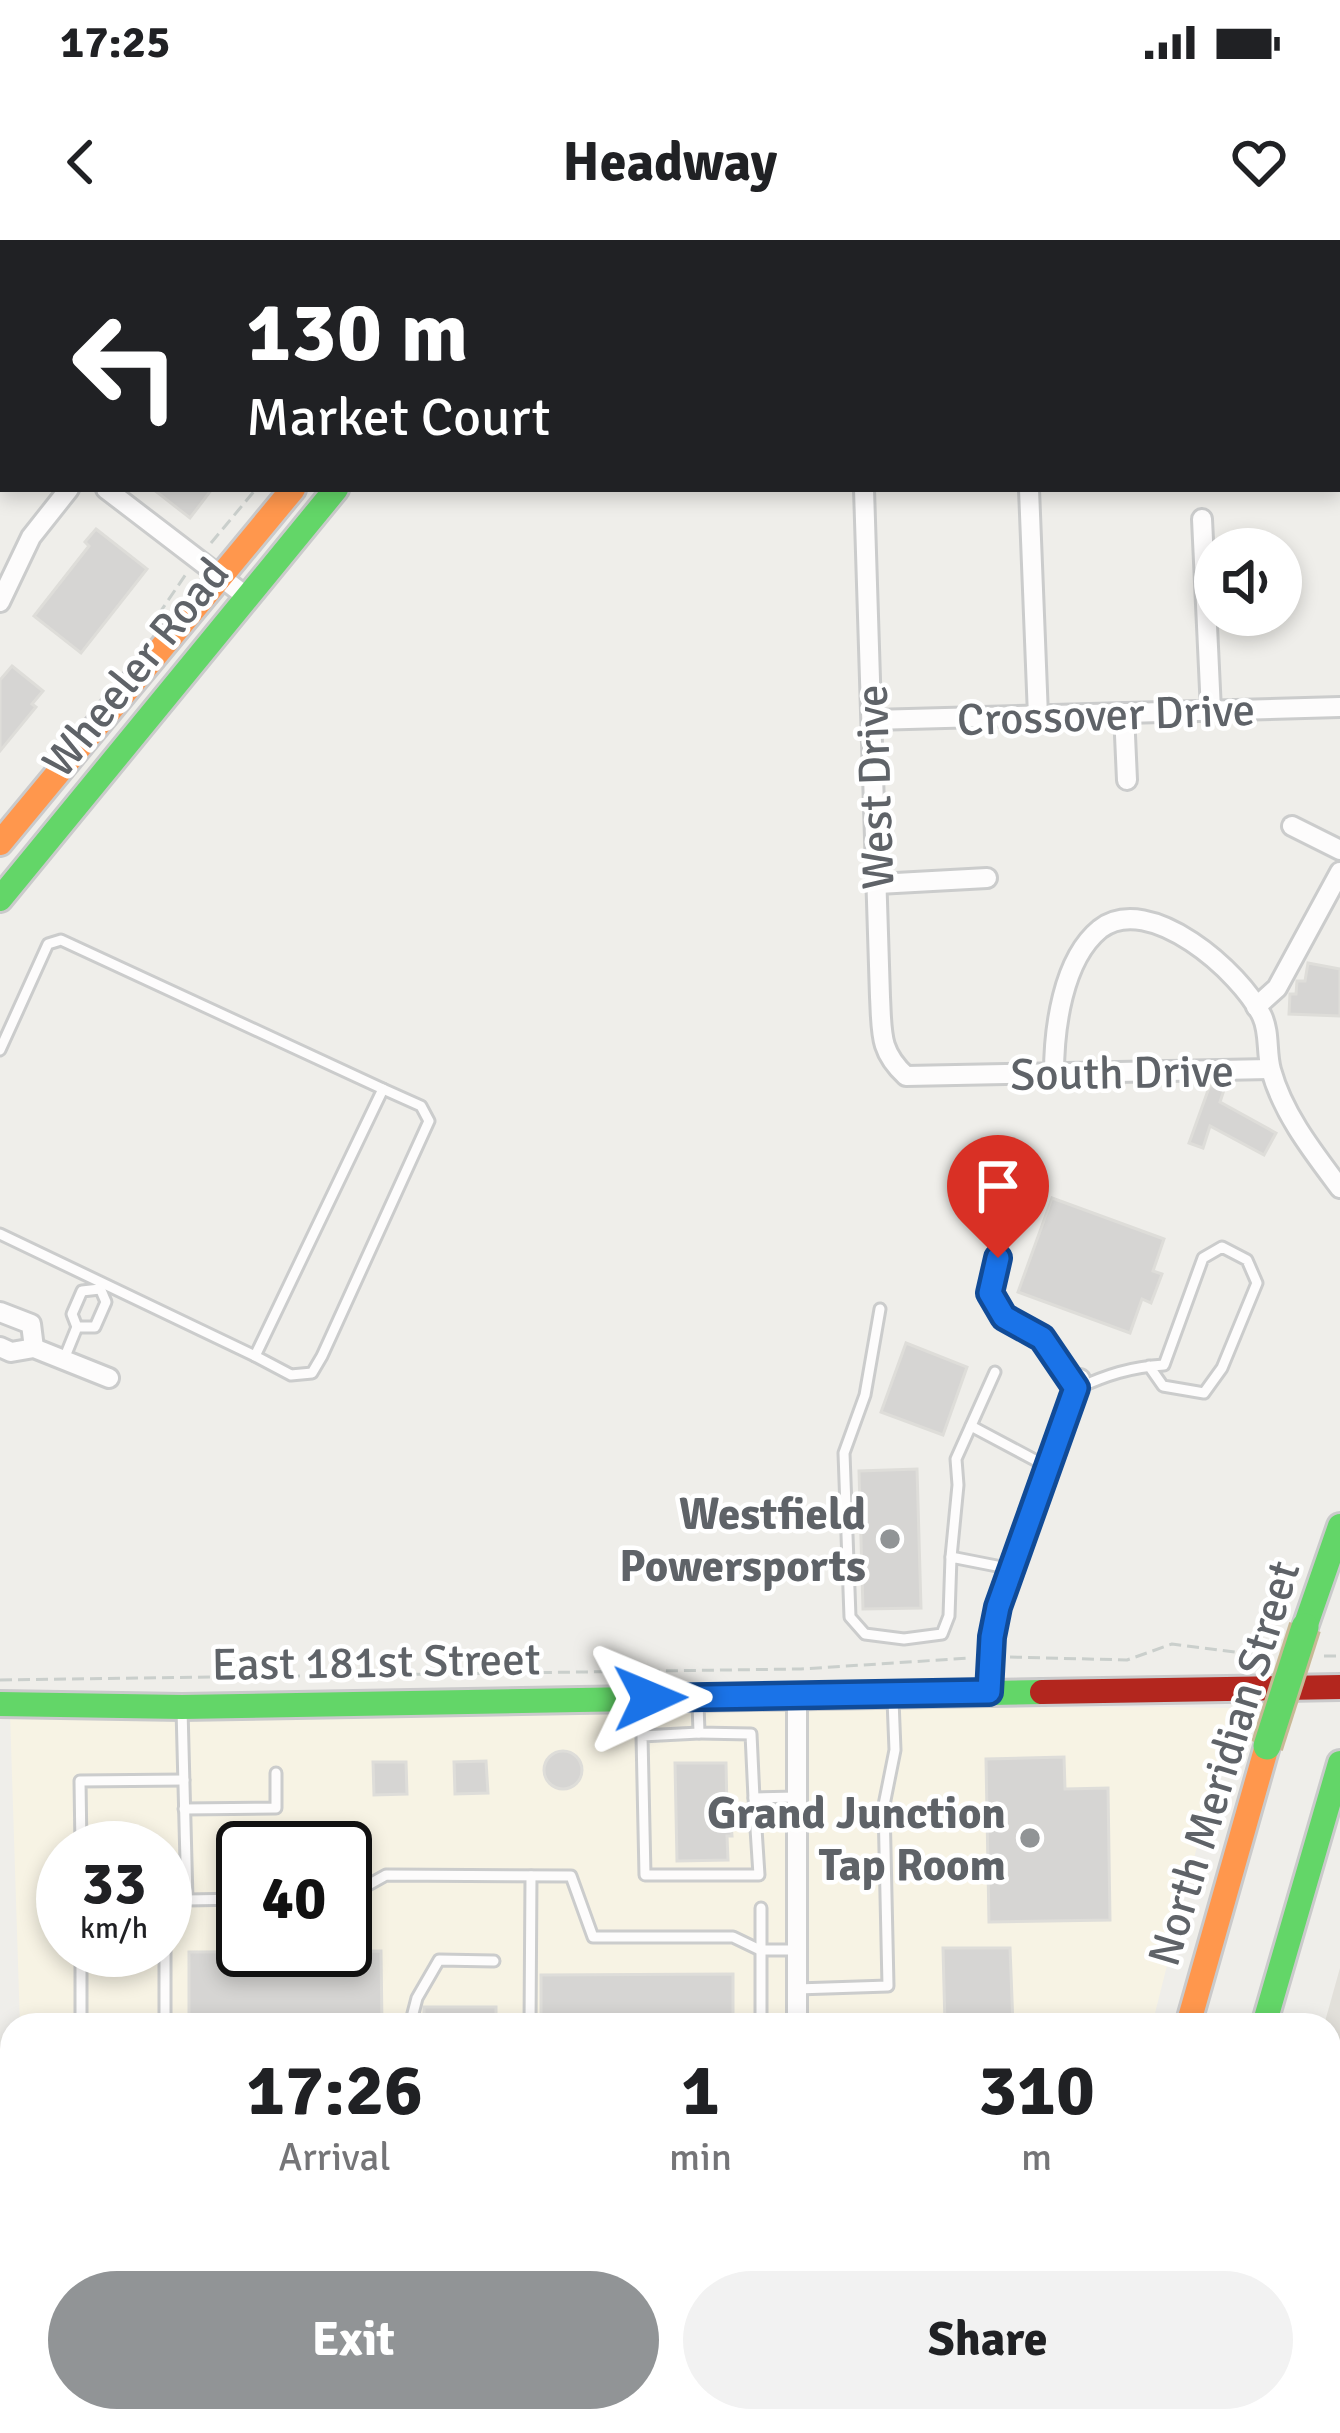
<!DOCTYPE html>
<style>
:root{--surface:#fff;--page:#f2f2f2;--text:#202124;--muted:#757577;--accent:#919496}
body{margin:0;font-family:Signika,sans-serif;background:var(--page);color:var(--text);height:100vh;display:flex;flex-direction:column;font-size:45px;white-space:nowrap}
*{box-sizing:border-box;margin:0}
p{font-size:39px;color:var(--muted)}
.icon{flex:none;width:66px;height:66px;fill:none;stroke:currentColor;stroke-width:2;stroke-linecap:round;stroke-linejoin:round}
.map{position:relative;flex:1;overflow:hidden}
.details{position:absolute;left:0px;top:1773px;width:1341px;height:420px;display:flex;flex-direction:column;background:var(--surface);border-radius:36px 36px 0 0;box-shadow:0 6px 18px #0003}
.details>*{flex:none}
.banner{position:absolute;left:0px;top:0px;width:1341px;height:252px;box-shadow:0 6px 18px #0003;background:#202124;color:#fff;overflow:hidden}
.buttons{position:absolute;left:1194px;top:288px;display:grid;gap:24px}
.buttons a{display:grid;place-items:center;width:108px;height:108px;border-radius:50%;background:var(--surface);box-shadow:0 6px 18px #0003;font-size:60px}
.speed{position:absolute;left:36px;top:1581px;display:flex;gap:24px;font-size:60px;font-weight:700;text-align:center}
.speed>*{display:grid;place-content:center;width:156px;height:156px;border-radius:50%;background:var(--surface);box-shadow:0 6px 18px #0003;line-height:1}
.speed small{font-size:30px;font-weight:400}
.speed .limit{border:6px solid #111;border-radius:18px;background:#fff;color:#111}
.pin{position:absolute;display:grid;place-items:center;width:102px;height:102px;color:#fff;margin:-123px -51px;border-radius:50% 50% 50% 0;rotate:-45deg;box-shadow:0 0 12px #0007}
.pin .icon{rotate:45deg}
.me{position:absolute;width:132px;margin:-66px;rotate:89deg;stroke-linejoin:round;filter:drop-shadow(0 0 9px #0008)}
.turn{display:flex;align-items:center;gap:42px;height:252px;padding:0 48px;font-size:54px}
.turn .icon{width:156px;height:156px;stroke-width:2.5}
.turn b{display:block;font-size:84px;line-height:102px}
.eta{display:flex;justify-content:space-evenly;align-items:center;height:204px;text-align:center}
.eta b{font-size:72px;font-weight:700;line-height:84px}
.primary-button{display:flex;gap:24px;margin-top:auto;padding:24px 48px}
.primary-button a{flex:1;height:138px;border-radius:72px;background:var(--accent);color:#fff;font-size:48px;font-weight:700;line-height:138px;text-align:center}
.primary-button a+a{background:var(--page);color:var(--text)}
.status{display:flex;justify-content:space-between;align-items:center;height:84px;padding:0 60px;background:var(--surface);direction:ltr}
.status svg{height:33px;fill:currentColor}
header{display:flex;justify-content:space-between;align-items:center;height:156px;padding:0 48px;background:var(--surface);font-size:54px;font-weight:700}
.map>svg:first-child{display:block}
.commercial{fill:#f7f3e4;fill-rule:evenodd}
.education{fill:#e2e0da}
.building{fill:#d6d5d3;stroke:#deddd9;stroke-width:3}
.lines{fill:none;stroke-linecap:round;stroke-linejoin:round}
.lane-casing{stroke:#cbcccc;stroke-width:15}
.street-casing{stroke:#cbcccc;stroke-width:24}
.fast-casing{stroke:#cacacb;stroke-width:30}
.slow-casing{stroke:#cacacb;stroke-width:30}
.jam-casing{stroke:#cacacb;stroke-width:30}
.path{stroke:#cacfcc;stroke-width:3;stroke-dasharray:12 6;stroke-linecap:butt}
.lane{stroke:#fdfcfc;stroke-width:9}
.street{stroke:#fdfcfc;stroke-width:18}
.fast{stroke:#63d668;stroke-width:24}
.slow{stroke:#ff974d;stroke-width:24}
.jam{stroke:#b3261e;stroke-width:24}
.fast-bridge-casing{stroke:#c8b996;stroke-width:33;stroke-linecap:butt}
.fast-bridge{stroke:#63d668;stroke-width:27}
.route-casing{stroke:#114b97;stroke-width:30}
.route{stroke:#1a73e8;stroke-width:21}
.poi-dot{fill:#919496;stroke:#fff;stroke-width:4.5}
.labels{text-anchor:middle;stroke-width:9;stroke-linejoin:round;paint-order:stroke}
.street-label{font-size:45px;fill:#5f6368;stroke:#fff}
.poi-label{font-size:45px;font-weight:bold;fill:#5f6368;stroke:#fff;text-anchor:end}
</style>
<div class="status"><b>17:25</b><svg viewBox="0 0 49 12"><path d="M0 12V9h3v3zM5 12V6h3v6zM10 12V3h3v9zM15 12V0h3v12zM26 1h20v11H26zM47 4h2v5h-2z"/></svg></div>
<header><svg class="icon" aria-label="back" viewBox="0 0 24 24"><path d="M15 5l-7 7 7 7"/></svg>Headway<svg class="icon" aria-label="heart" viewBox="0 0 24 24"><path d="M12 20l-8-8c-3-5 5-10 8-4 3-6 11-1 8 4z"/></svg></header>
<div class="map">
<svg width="1340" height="2193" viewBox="0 0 1340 2193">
<rect width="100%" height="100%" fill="#efeeea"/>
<!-- commercial -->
<g class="commercial">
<path d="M 1166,1467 L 1232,1468 L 1152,1785 L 20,1785 L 10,1473 ZM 63,1608 L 165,1608 L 165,1710 L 63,1710 ZM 243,1608 L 345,1608 L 345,1710 L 243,1710 Z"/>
<polygon points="0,1988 12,1988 12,2181 1052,2181 1049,2193 0,2193"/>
</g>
<!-- education -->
<polygon class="education" points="1340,1728 1340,2193 1238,2193 1240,2181 1329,2181 1329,1785 1324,1785"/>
<!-- building -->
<g class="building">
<polygon points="153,249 212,249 190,278"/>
<polygon points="96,289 147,329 81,413 34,376 89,306 85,302"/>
<polygon points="12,426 43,451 32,464 36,467 0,511 0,440"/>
<polygon points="1308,723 1340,729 1340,776 1289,774 1290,754 1296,754 1297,741 1305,741"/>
<polygon points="1210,845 1224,850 1220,862 1276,893 1264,915 1210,886 1203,908 1189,903"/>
<polygon points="1052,958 1164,999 1153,1031 1162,1034 1151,1063 1142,1059 1130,1093 1018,1052"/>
<polygon points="906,1103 967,1127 943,1195 881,1172"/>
<polygon points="917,1229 921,1368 863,1369 859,1231"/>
<circle cx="563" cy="1530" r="19"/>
<polygon points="1064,1517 1065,1549 1108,1548 1110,1680 989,1682 986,1519"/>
<polygon points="486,1521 488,1553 455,1554 454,1522"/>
<polygon points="373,1522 406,1522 407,1554 374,1555"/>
<polygon points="675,1523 726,1523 727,1570 730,1570 732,1596 727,1596 728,1620 677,1621"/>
<polygon points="943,1708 1010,1708 1013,1785 945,1785"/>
<polygon points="381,1711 382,1785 189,1785 189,1712"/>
<polygon points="733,1734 733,1785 541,1785 541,1735"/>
<rect x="424" y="1767" width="72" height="18"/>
</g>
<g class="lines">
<defs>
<g id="lane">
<polyline points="0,810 48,704 61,700 383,849 255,1116 0,994"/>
<path d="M 998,1018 L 990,1053 L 1004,1077 L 1042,1098 L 1076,1149 C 1106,1135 1131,1127 1164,1125 L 1203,1018 L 1222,1007 L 1247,1020 L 1257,1043 L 1222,1128 L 1204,1153 L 1163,1146 L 1149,1126"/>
<polyline points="880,1069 865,1155 844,1213 850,1377 865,1394 904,1399 942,1394 949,1376 951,1317 1012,1329"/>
<polyline points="77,1087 95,1087 106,1062 100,1048"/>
<polyline points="255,1116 291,1135 312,1133 322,1116 429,881 421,866 383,849"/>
<polyline points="64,1119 77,1087 72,1074 82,1051 100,1049"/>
<polyline points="971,1186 1048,1227"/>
<polyline points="951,1317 958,1245 956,1219 995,1132"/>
<polyline points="698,1463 699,1493 751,1494 754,1558 797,1557"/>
<polyline points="182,1469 187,1660 243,1659"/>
<polyline points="699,1493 642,1496 645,1635 759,1635 754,1558"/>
<polyline points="184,1569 276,1568 276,1533"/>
<polyline points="81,1608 80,1541 184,1540"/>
<polyline points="345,1658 386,1635 571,1636 593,1697 733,1697 760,1710 797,1710"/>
<polyline points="165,1677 187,1660"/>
<polyline points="165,1710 165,1776"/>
<polyline points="797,1749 888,1746 884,1565 895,1510 893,1460"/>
<polyline points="81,1785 81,1710"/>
<polyline points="410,1785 417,1758 439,1720 494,1721"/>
<polyline points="530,1785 531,1636"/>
<polyline points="761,1785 761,1668"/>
<polyline points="971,2181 971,2193"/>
<polyline points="845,2184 963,2181"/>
</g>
<g id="street">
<polyline points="855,0 855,3"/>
<polyline points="116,3 116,0"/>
<polyline points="306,3 308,0"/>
<polyline points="0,68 3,68"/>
<polyline points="1338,114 1340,114"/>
<polyline points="0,173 3,172"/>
<polyline points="0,235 3,236"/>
<polyline points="106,249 247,357"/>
<path d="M 864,249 L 880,757 C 882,793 879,811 906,836 L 1270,829"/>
<polyline points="1029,249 1038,476"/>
<polyline points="1202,279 1211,471"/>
<polyline points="0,362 31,297 69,249"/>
<polyline points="1124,473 1127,540"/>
<polyline points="872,480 1340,467"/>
<polyline points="1292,586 1340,610"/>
<polyline points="878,644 987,638"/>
<polyline points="1256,767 1277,748 1340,632"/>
<path d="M 1054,834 C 1054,790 1062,720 1100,689 C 1149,651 1241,732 1262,776 C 1270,793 1266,812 1271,830 C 1283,874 1313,912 1340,948"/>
<polyline points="0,1072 31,1084 34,1108"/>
<polyline points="0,1107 11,1112 34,1108 109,1138"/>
<polyline points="989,1452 991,1398 998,1367 1080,1139"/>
<polyline points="797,1455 797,1785"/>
<polyline points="1329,1956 1340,1940"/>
<polyline points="1329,2083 1336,2109 1335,2193"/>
<polyline points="800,2181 800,2193"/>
</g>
<g id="fast">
<polyline points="495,3 498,0"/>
<polyline points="0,659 336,249"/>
<polyline points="1305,1387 1340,1286"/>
<polyline points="0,1464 182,1467 1042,1452"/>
<polyline points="1264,1785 1340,1523"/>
<polyline points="1093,2193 1095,2181"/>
</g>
<g id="slow">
<polyline points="539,3 542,0"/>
<polyline points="0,603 293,249"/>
<polyline points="1188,1785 1267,1506"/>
<polyline points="1175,2193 1177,2181"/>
</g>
<polyline id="jam" points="1042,1452 1340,1447"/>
</defs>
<!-- lane casing -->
<use href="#lane" class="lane-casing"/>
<!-- street casing -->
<use href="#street" class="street-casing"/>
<!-- fast casing -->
<use href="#fast" class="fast-casing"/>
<!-- slow casing -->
<use href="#slow" class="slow-casing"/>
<!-- jam casing -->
<use href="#jam" class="jam-casing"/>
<!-- path -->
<g class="path">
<polyline points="458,3 461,0"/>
<polyline points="211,303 256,249"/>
<polyline points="148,390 186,334"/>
<polyline points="1324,1416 1340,1416"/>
<polyline points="1010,1417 1127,1420 1172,1404 1266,1416"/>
<polyline points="0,1440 801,1429 970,1418"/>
</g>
<!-- lane -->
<use href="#lane" class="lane"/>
<!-- street -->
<use href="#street" class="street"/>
<!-- fast -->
<use href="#fast" class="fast"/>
<!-- slow -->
<use href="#slow" class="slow"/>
<!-- jam -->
<use href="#jam" class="jam"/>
<defs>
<polyline id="fast-bridge" points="1267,1506 1305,1387"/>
</defs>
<!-- fast-bridge casing -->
<use href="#fast-bridge" class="fast-bridge-casing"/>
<!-- fast-bridge -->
<use href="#fast-bridge" class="fast-bridge"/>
</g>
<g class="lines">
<defs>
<polyline id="route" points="650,1458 989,1452 992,1397 998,1367 1076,1148 1042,1098 1004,1077 990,1053 998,1018"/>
</defs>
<!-- route casing -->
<use href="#route" class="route-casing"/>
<!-- route -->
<use href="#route" class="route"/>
</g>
<!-- markers -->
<g class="poi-dot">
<circle cx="890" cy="1299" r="12"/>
<circle cx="1030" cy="1598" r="12"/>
</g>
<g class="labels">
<!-- street labels -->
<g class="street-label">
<text transform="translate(135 427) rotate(-51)" y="16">Wheeler Road</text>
<text transform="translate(1106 474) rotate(-2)" y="16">Crossover Drive</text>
<text transform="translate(874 547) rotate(-92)" y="16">West Drive</text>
<text transform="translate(1122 832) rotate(-1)" y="16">South Drive</text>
<text transform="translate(376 1421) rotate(-1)" y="16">East 181st Street</text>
<text transform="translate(1223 1523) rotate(-73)" y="16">North Meridian Street</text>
</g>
<!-- poi labels -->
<g class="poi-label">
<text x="866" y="1289">Westfield<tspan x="866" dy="52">Powersports</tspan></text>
<text x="1006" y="1588">Grand Junction<tspan x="1006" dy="52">Tap Room</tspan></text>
</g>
</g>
</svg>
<div class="buttons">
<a><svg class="icon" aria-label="sound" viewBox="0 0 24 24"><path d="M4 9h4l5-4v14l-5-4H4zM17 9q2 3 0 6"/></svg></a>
</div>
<div class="speed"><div>33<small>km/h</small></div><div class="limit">40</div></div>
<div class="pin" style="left:998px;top:1018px;background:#d93025"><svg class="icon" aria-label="arrive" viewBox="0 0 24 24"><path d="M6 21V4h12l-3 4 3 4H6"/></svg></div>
<svg class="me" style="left:650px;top:1458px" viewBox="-20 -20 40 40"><path d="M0-17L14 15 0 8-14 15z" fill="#1a73e8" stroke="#fff" stroke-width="4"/></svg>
<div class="banner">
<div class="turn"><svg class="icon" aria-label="left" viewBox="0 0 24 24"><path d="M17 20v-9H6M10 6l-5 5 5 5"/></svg><div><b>130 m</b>Market Court</div></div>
</div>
<section class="details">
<div class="eta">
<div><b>17:26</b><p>Arrival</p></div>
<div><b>1</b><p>min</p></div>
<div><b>310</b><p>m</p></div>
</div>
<div class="primary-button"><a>Exit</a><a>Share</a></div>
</section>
</div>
